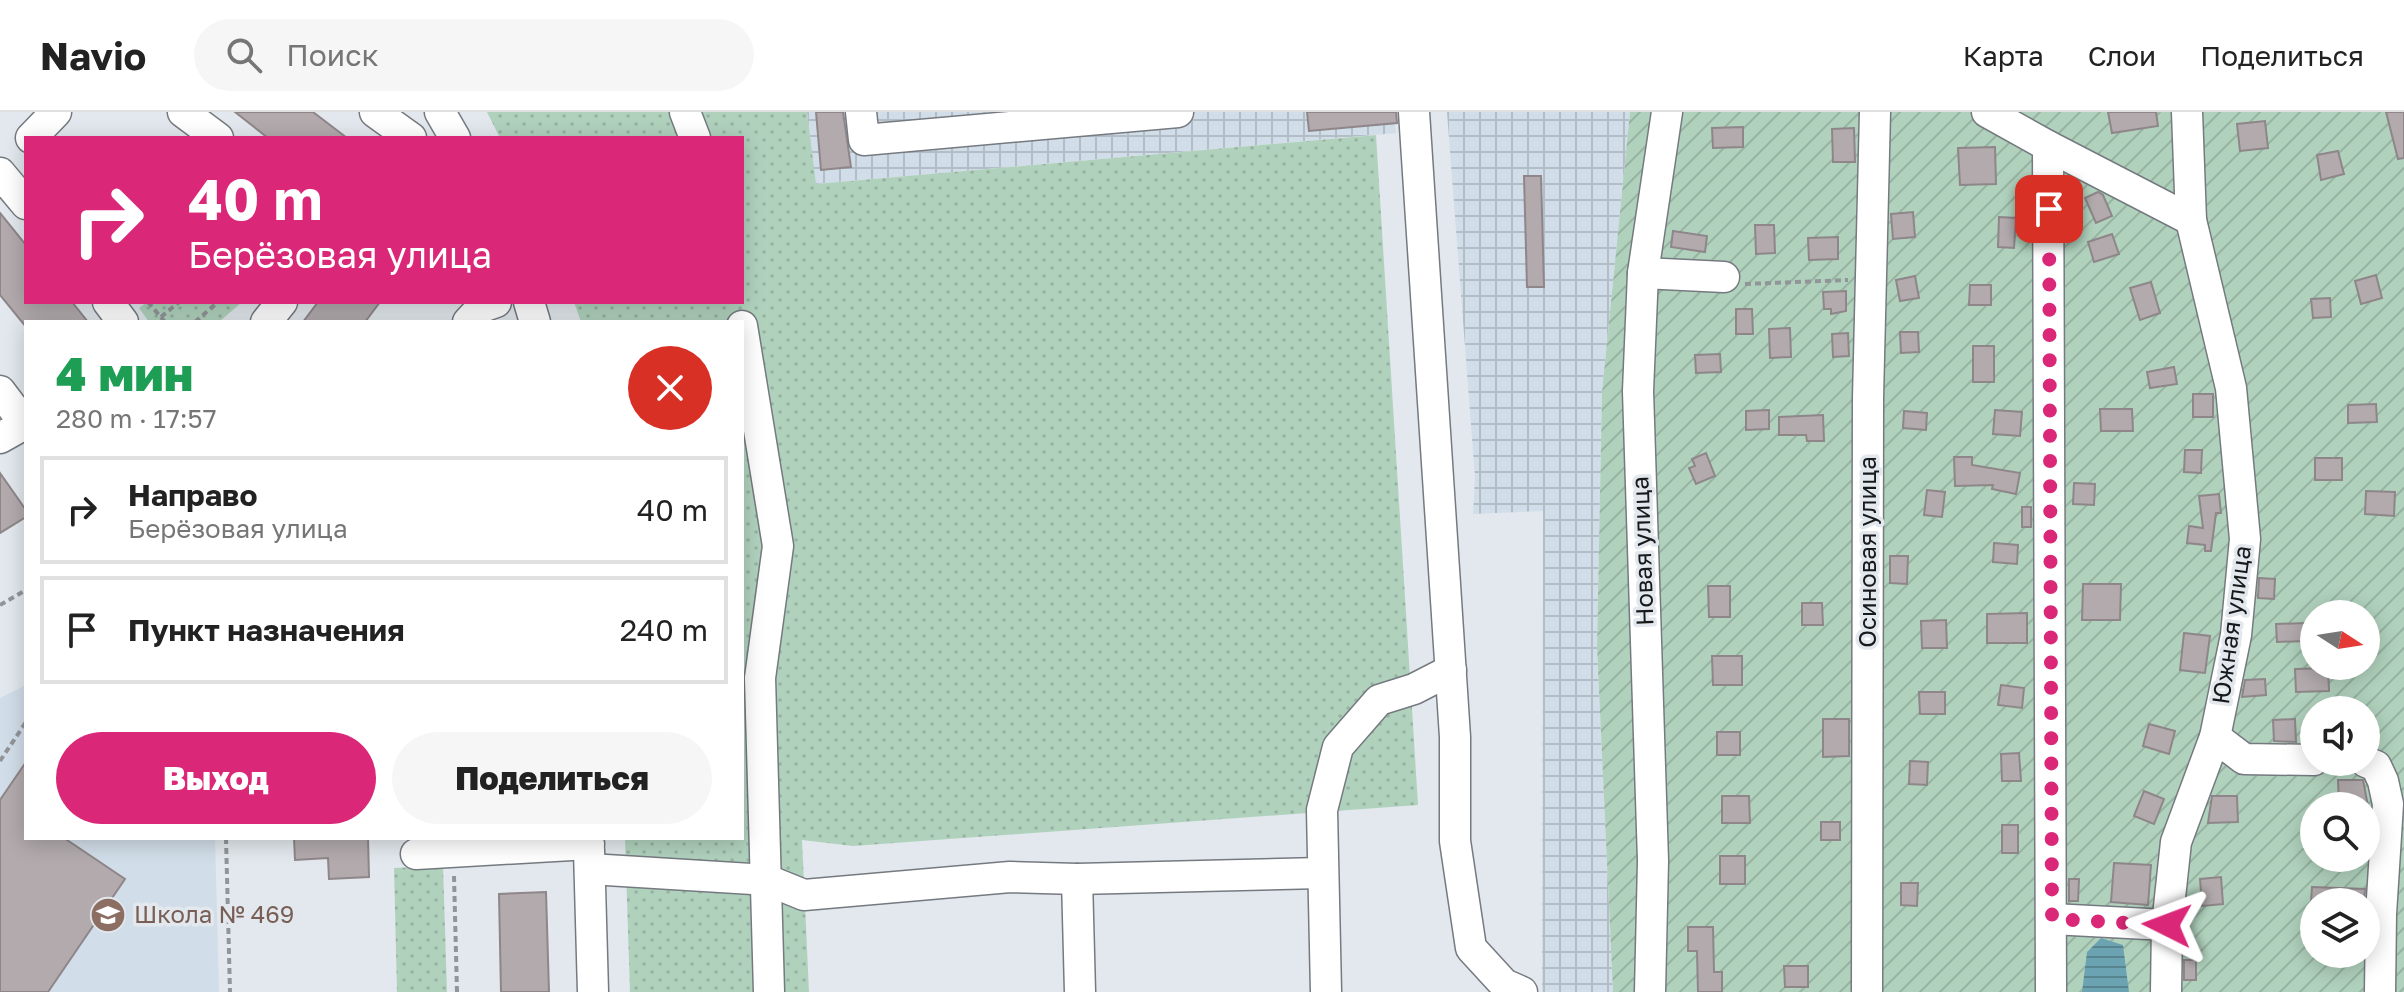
<!DOCTYPE html>
<html lang="ru">
<meta charset="utf-8">
<style>
:root{--surface:#fff;--page:#f6f6f6;--text:#222;--muted:#767676;--line:#e0e0e0;--accent:#db2777}
body{margin:0;font-family:"Golos Text",sans-serif;background:var(--page);color:var(--text);height:100vh;display:flex;flex-direction:column;font-size:30px;white-space:nowrap}
*{box-sizing:border-box;margin:0}
p{font-size:26px;color:var(--muted)}
.icon{flex:none;width:44px;height:44px;fill:none;stroke:currentColor;stroke-width:2;stroke-linecap:round;stroke-linejoin:round}
.map{position:relative;flex:1;overflow:hidden}
.sheet{position:absolute;left:24px;top:208px;width:720px;height:520px;display:flex;flex-direction:column;background:var(--surface);border-radius:0px;box-shadow:0 4px 20px #0003}
.sheet>*{flex:none}
.banner{position:absolute;left:24px;top:24px;width:720px;height:168px;border-radius:0px;box-shadow:0 4px 20px #0003;background:#db2777;color:#fff;overflow:hidden}
.needle{width:52px;rotate:102deg}
.fabs{position:absolute;left:2300px;top:488px;display:grid;gap:16px}
.fabs a{display:grid;place-items:center;width:80px;height:80px;border-radius:50%;background:var(--surface);box-shadow:0 4px 20px #0003;font-size:40px}
.pin{position:absolute;display:grid;place-items:center;width:68px;height:68px;color:#fff;margin:-34px;border-radius:16px;box-shadow:0 4px 12px #0006}
.me{position:absolute;width:88px;margin:-44px;rotate:273deg;stroke-linejoin:round;filter:drop-shadow(0 0 6px #0008)}
.turn{display:flex;align-items:center;gap:28px;height:168px;padding:0 32px;font-size:36px}
.turn .icon{width:104px;height:104px;stroke-width:2.5}
.turn b{display:block;font-size:56px;line-height:68px}
.round{display:grid;place-items:center;flex:none;width:84px;height:84px;border-radius:42px;background:var(--page)}
.head{display:flex;align-items:center;justify-content:space-between;height:136px;padding:0 32px}
h1{font-size:48px;font-weight:800;line-height:60px;color:#1e9e55}
.cta{display:flex;gap:16px;margin-top:auto;padding:16px 32px}
.cta a{flex:1;height:92px;border-radius:48px;background:var(--accent);color:#fff;font-size:32px;font-weight:800;line-height:92px;text-align:center}
.cta a+a{background:var(--page);color:var(--text)}
ul{padding:0;list-style:none}
li{display:flex;align-items:center;gap:24px;height:108px;margin:0 16px 12px;padding:0 16px;border:4px solid var(--line);border-radius:0px}
li div{flex:1}
li b{display:block;font-size:30px}
li em{font-style:normal}
header{display:flex;align-items:center;gap:48px;box-sizing:border-box;height:112px;padding:0 40px;background:var(--surface);border-bottom:2px solid var(--line)}
header strong{font-size:38px}
nav{display:flex;gap:44px;margin-inline-start:auto;font-size:28px}
.search{width:560px;height:72px;background:var(--page);display:flex;align-items:center;gap:20px;box-sizing:border-box;padding:0 28px;border-radius:44px;color:var(--muted);font-size:30px}
.map>svg:first-child{display:block}
.built{fill:#d1dde8}
.industrial{fill:url(#industrial-grid)}
.grass{fill:url(#grass-dots)}
.garden{fill:url(#garden-furrows);fill-rule:evenodd}
.water{fill:url(#water-rules)}
.building{fill:#b2aaad;stroke:#8e8689;stroke-width:2}
.lines{fill:none;stroke-linecap:round;stroke-linejoin:round}
.minor-casing{stroke:#757a80;stroke-width:33}
.path{stroke:#919599;stroke-width:4;stroke-dasharray:6 4;stroke-linecap:butt}
.minor{stroke:#fff;stroke-width:30}
.route{stroke:#db2777;stroke-width:14;stroke-dasharray:0 25.2}
.labels{text-anchor:middle;stroke-width:7;stroke-linejoin:round;paint-order:stroke}
.street-label{font-size:24px;fill:#17191b;stroke:#e2e8ed}
.education-label{font-size:24px;fill:#785e54;stroke:#e2e8ed;text-anchor:start}
</style>
<header>
<strong>Navio</strong>
<div class="search"><svg class="icon" aria-label="search" viewBox="0 0 24 24"><circle cx="10" cy="10" r="6"/><path d="M15 15l6 6"/></svg>Поиск</div>
<nav><a>Карта</a><a>Слои</a><a>Поделиться</a></nav>
</header>
<div class="map">
<svg width="2404" height="880" viewBox="0 0 2404 880">
<defs>
<pattern id="industrial-grid" width="8" height="8" patternUnits="userSpaceOnUse" patternTransform="scale(2)"><rect width="8" height="8" fill="#d1dde8"/><path d="M0 4h8M4 0v8" fill="none" stroke="#b3bdc6"/></pattern>
<pattern id="grass-dots" width="8" height="8" patternUnits="userSpaceOnUse" patternTransform="scale(2)"><rect width="8" height="8" fill="#b0d2bd"/><path d="M2 2h.1M6 6h.1" fill="none" stroke="#97b4a2" stroke-width="1.8" stroke-linecap="round"/></pattern>
<pattern id="garden-furrows" width="10" height="10" patternUnits="userSpaceOnUse" patternTransform="scale(2)"><rect width="10" height="10" fill="#b0d2bd"/><path d="M-1 1l2-2M0 10L10 0M9 11l2-2" fill="none" stroke="#97b4a2"/></pattern>
<pattern id="water-rules" width="6" height="5" patternUnits="userSpaceOnUse" patternTransform="scale(2)"><rect width="6" height="5" fill="#6ca3b2"/><path d="M0 2.5h6" fill="none" stroke="#588490"/></pattern>
</defs>
<rect width="100%" height="100%" fill="#e2e8ed"/>
<!-- built -->
<polygon class="built" points="26,573 26,726 215,726 219,880 0,880 0,586"/>
<!-- industrial -->
<g class="industrial">
<polygon points="807,0 1393,0 1396,21 815,72"/>
<polygon points="1447,0 1630,0 1602,280 1597,535 1613,880 1542,880 1543,399 1473,402 1475,365"/>
</g>
<!-- grass -->
<g class="grass">
<polygon points="487,0 807,0 816,72 1376,23 1418,693 853,734 802,728 809,880 630,880 625,726 742,726 742,210 581,210 574,190 742,190 742,26 500,26"/>
<polygon points="147,190 242,190 219,210 149,210 139,196"/>
<polygon points="443,754 447,880 397,880 394,756"/>
</g>
<!-- garden -->
<path class="garden" d="M 1630,0 L 2404,0 L 2404,880 L 1613,880 L 1597,535 L 1602,280 ZM 2314,502 L 2366,502 L 2366,554 L 2314,554 ZM 2314,598 L 2366,598 L 2366,650 L 2314,650 ZM 2314,694 L 2366,694 L 2366,746 L 2314,746 ZM 2314,790 L 2366,790 L 2366,842 L 2314,842 Z"/>
<!-- water -->
<polygon class="water" points="2101,826 2123,833 2129,880 2082,880 2087,840"/>
<!-- building -->
<g class="building">
<polygon points="235,0 313,0 347,26 268,26"/>
<polygon points="816,0 843,0 851,55 821,58"/>
<polygon points="1307,0 1396,0 1397,11 1309,19"/>
<polygon points="2108,0 2156,0 2158,14 2112,21"/>
<polygon points="2386,0 2404,0 2404,46 2398,47"/>
<polygon points="2265,9 2268,36 2240,39 2237,12"/>
<polygon points="1743,15 1743,35 1713,36 1712,16"/>
<polygon points="1854,16 1855,50 1833,50 1832,17"/>
<polygon points="1995,35 1996,72 1960,73 1958,36"/>
<polygon points="2338,39 2344,62 2321,68 2317,43"/>
<polygon points="1524,64 1541,64 1544,175 1527,175"/>
<polygon points="2098,80 2103,83 2112,104 2096,111 2085,86"/>
<polygon points="1913,100 1915,125 1893,127 1891,102"/>
<polygon points="0,101 26,133 26,190 72,190 88,210 26,210 26,215 0,183"/>
<polygon points="1999,105 2016,106 2014,136 1998,135"/>
<polygon points="1755,113 1774,113 1775,141 1756,142"/>
<polygon points="1673,119 1707,124 1705,140 1671,135"/>
<polygon points="2112,122 2119,142 2094,150 2088,130"/>
<polygon points="1838,125 1838,147 1809,148 1808,126"/>
<polygon points="2376,163 2382,186 2361,192 2355,169"/>
<polygon points="1915,164 1919,186 1900,189 1896,168"/>
<polygon points="2151,170 2160,201 2140,208 2130,176"/>
<polygon points="1970,173 1991,173 1991,193 1969,193"/>
<polygon points="1846,179 1846,199 1831,202 1831,197 1824,197 1823,180"/>
<polygon points="2330,186 2331,205 2313,206 2311,187"/>
<polygon points="318,190 380,190 365,210 303,210"/>
<polygon points="1736,197 1752,197 1753,222 1736,222"/>
<polygon points="1790,216 1791,245 1770,246 1769,217"/>
<polygon points="1900,220 1918,220 1919,240 1901,241"/>
<polygon points="1848,221 1849,244 1833,245 1832,222"/>
<rect x="1973" y="234" width="21" height="36"/>
<polygon points="1720,242 1721,260 1696,261 1695,243"/>
<polygon points="2174,255 2177,272 2150,276 2147,260"/>
<rect x="2193" y="282" width="20" height="23"/>
<polygon points="2376,292 2377,310 2348,311 2348,293"/>
<polygon points="2100,297 2132,297 2133,319 2101,319"/>
<polygon points="1769,298 1769,317 1746,318 1746,299"/>
<polygon points="1995,298 2022,300 2020,324 1993,322"/>
<polygon points="1904,299 1927,301 1926,318 1903,316"/>
<polygon points="1823,303 1824,329 1807,329 1806,323 1779,323 1779,305"/>
<polygon points="2185,338 2202,338 2201,361 2184,360"/>
<polygon points="1706,341 1715,364 1696,372 1689,356 1695,354 1692,347"/>
<polygon points="1954,345 1972,345 1972,353 2020,361 2016,382 1992,377 1993,373 1955,374"/>
<rect x="2315" y="346" width="27" height="22"/>
<polygon points="0,361 26,398 26,405 0,421"/>
<polygon points="2074,371 2095,372 2094,393 2073,392"/>
<polygon points="1927,378 1945,380 1942,405 1924,403"/>
<polygon points="2366,379 2395,380 2394,404 2365,402"/>
<polygon points="2219,382 2221,401 2216,401 2211,439 2205,439 2205,433 2187,431 2189,414 2203,416 2199,384"/>
<rect x="2022" y="395" width="9" height="20"/>
<polygon points="1994,431 2018,433 2017,452 1993,450"/>
<polygon points="1890,444 1908,444 1907,472 1890,471"/>
<polygon points="2259,466 2275,467 2274,487 2258,486"/>
<polygon points="2083,472 2121,472 2120,508 2082,508"/>
<polygon points="1708,474 1730,474 1730,505 1709,505"/>
<polygon points="1802,491 1822,491 1823,513 1802,513"/>
<polygon points="2027,501 2027,531 1987,531 1987,502"/>
<polygon points="1946,508 1947,536 1922,536 1921,509"/>
<polygon points="2306,511 2306,529 2277,530 2276,512"/>
<polygon points="2184,521 2210,524 2205,561 2180,558"/>
<polygon points="1712,544 1742,544 1742,573 1713,573"/>
<polygon points="2328,556 2329,579 2296,580 2295,557"/>
<polygon points="2265,567 2266,583 2242,585 2245,568"/>
<polygon points="2001,573 2024,576 2022,596 1998,593"/>
<polygon points="1919,580 1945,580 1945,602 1920,602"/>
<polygon points="1823,607 1849,607 1849,644 1823,645"/>
<polygon points="2295,607 2296,630 2274,629 2273,608"/>
<polygon points="2149,612 2175,619 2169,642 2143,634"/>
<rect x="1717" y="620" width="23" height="23"/>
<polygon points="2019,641 2021,669 2002,669 2001,642"/>
<polygon points="1910,649 1928,650 1927,673 1909,672"/>
<polygon points="26,650 26,726 64,726 125,767 48,880 0,880 0,688"/>
<polygon points="2338,668 2363,668 2368,694 2339,694"/>
<polygon points="2144,679 2164,687 2154,712 2134,704"/>
<polygon points="1722,684 1749,684 1750,711 1722,711"/>
<polygon points="2212,684 2237,684 2238,710 2208,711"/>
<rect x="1821" y="710" width="19" height="18"/>
<rect x="2002" y="713" width="16" height="28"/>
<polygon points="294,726 368,726 369,765 329,767 328,746 295,748"/>
<rect x="1720" y="744" width="25" height="28"/>
<polygon points="2114,751 2151,753 2148,793 2111,790"/>
<polygon points="2221,765 2223,792 2202,794 2200,767"/>
<polygon points="2069,767 2079,767 2078,789 2069,789"/>
<polygon points="1901,771 1918,771 1917,794 1901,793"/>
<polygon points="2312,775 2365,777 2364,790 2311,790"/>
<polygon points="546,780 549,880 501,880 499,782"/>
<polygon points="1688,815 1713,815 1714,860 1722,860 1722,880 1698,880 1697,839 1688,839"/>
<rect x="2184" y="848" width="12" height="20"/>
<polygon points="1784,854 1808,854 1808,875 1785,875"/>
</g>
<g class="lines">
<defs>
<g id="minor">
<polyline points="183,0 218,26"/>
<polyline points="375,0 411,26"/>
<polyline points="440,0 455,26"/>
<polyline points="685,0 695,26"/>
<polyline points="861,0 864,28 1178,0"/>
<polyline points="1414,0 1455,625 1455,729 1471,836 1504,872 1522,880"/>
<polyline points="1987,0 2048,34 2051,880"/>
<polyline points="31,26 56,0"/>
<polyline points="2048,34 2191,108"/>
<polyline points="0,61 26,92"/>
<polyline points="1643,161 1724,165"/>
<polyline points="108,190 123,210"/>
<polyline points="529,190 535,210"/>
<polyline points="266,210 282,190"/>
<polyline points="468,210 482,195 496,190"/>
<polyline points="742,214 778,434 760,566 769,880"/>
<polyline points="0,279 25,312 0,326"/>
<polyline points="2215,625 2244,647 2314,648"/>
<polyline points="2366,650 2376,654 2383,669 2388,692 2381,802 2380,880"/>
<polyline points="589,738 593,880"/>
<polyline points="416,742 589,732"/>
<polyline points="590,757 767,768 804,783 1010,765 1077,767 1321,761"/>
<polyline points="1077,767 1080,880"/>
<polyline points="2052,807 2167,813"/>
<polyline points="1326,880 1322,698 1338,635 1379,588 1414,577 1451,558"/>
<polyline points="1650,880 1653,749 1638,279 1643,161 1667,0"/>
<polyline points="1867,880 1868,286 1875,0"/>
<polyline points="2166,880 2167,813 2176,730 2215,625 2236,523 2245,427 2231,276 2191,108 2187,0"/>
</g>
</defs>
<!-- minor casing -->
<use href="#minor" class="minor-casing"/>
<!-- path -->
<g class="path">
<polyline points="1745,172 1848,168"/>
<polyline points="148,190 165,210"/>
<polyline points="161,205 179,190"/>
<polyline points="195,210 218,190"/>
<polyline points="0,493 26,478"/>
<polyline points="0,649 26,610"/>
<polyline points="226,726 230,880"/>
<polyline points="454,764 457,880"/>
</g>
<!-- minor -->
<use href="#minor" class="minor"/>
</g>
<g class="lines">
<!-- route -->
<polyline class="route" points="2049,97 2052,807 2167,813"/>
</g>
<!-- icons -->
<defs>
<symbol id="school-disc" viewBox="-11 -11 22 22"><circle r="9.5" fill="#8d6e63" stroke="#e2e8ed"/><path d="M0-5L7-2L0 1L-7-2ZM-4 1L0 2.5L4 1V4Q0 6-4 4Z" fill="#fff"/></symbol>
</defs>
<g fill-rule="evenodd">
<use href="#school-disc" x="88" y="783" width="40" height="40"/>
</g>
<g class="labels">
<!-- street labels -->
<g class="street-label">
<text transform="translate(1643 439) rotate(-92)" y="8">Новая улица</text>
<text transform="translate(1868 440) rotate(-90)" y="8">Осиновая улица</text>
<text transform="translate(2232 513) rotate(-82)" y="8">Южная улица</text>
</g>
<!-- education labels -->
<g class="education-label">
<text x="134" y="811">Школа № 469</text>
</g>
</g>
</svg>
<div class="fabs">
<a><svg class="needle" viewBox="-14 -14 28 28"><path d="M0-13l5 13h-10z" fill="#e53935"/><path d="M0 13l5-13h-10z" fill="#767676"/></svg></a>
<a><svg class="icon" aria-label="sound" viewBox="0 0 24 24"><path d="M4 9h4l5-4v14l-5-4H4zM17 9q2 3 0 6"/></svg></a>
<a><svg class="icon" aria-label="search" viewBox="0 0 24 24"><circle cx="10" cy="10" r="6"/><path d="M15 15l6 6"/></svg></a>
<a><svg class="icon" aria-label="layers" viewBox="0 0 24 24"><path d="M12 4l9 5-9 5-9-5zM3 14l9 5 9-5"/></svg></a>
</div>
<div class="pin" style="left:2049px;top:97px;background:#d93025"><svg class="icon" aria-label="arrive" viewBox="0 0 24 24"><path d="M6 21V4h12l-3 4 3 4H6"/></svg></div>
<svg class="me" style="left:2167px;top:813px" viewBox="-20 -20 40 40"><path d="M0-17L14 15 0 8-14 15z" fill="#db2777" stroke="#fff" stroke-width="4"/></svg>
<div class="banner">
<div class="turn"><svg class="icon" aria-label="right" viewBox="0 0 24 24"><path d="M7 20v-9h11M14 6l5 5-5 5"/></svg><div><b>40 m</b>Берёзовая улица</div></div>
</div>
<section class="sheet">
<div class="head"><div><h1>4 мин</h1><p>280 m · 17:57</p></div><a class="round" style="background:#d93025;color:#fff"><svg class="icon" aria-label="close" viewBox="0 0 24 24"><path d="M6 6l12 12M18 6L6 18"/></svg></a></div>
<ul>
<li><svg class="icon" aria-label="right" viewBox="0 0 24 24"><path d="M7 20v-9h11M14 6l5 5-5 5"/></svg><div><b>Направо</b><p>Берёзовая улица</p></div><em>40 m</em></li>
<li><svg class="icon" aria-label="arrive" viewBox="0 0 24 24"><path d="M6 21V4h12l-3 4 3 4H6"/></svg><div><b>Пункт назначения</b></div><em>240 m</em></li>
</ul>
<div class="cta"><a>Выход</a><a>Поделиться</a></div>
</section>
</div>
